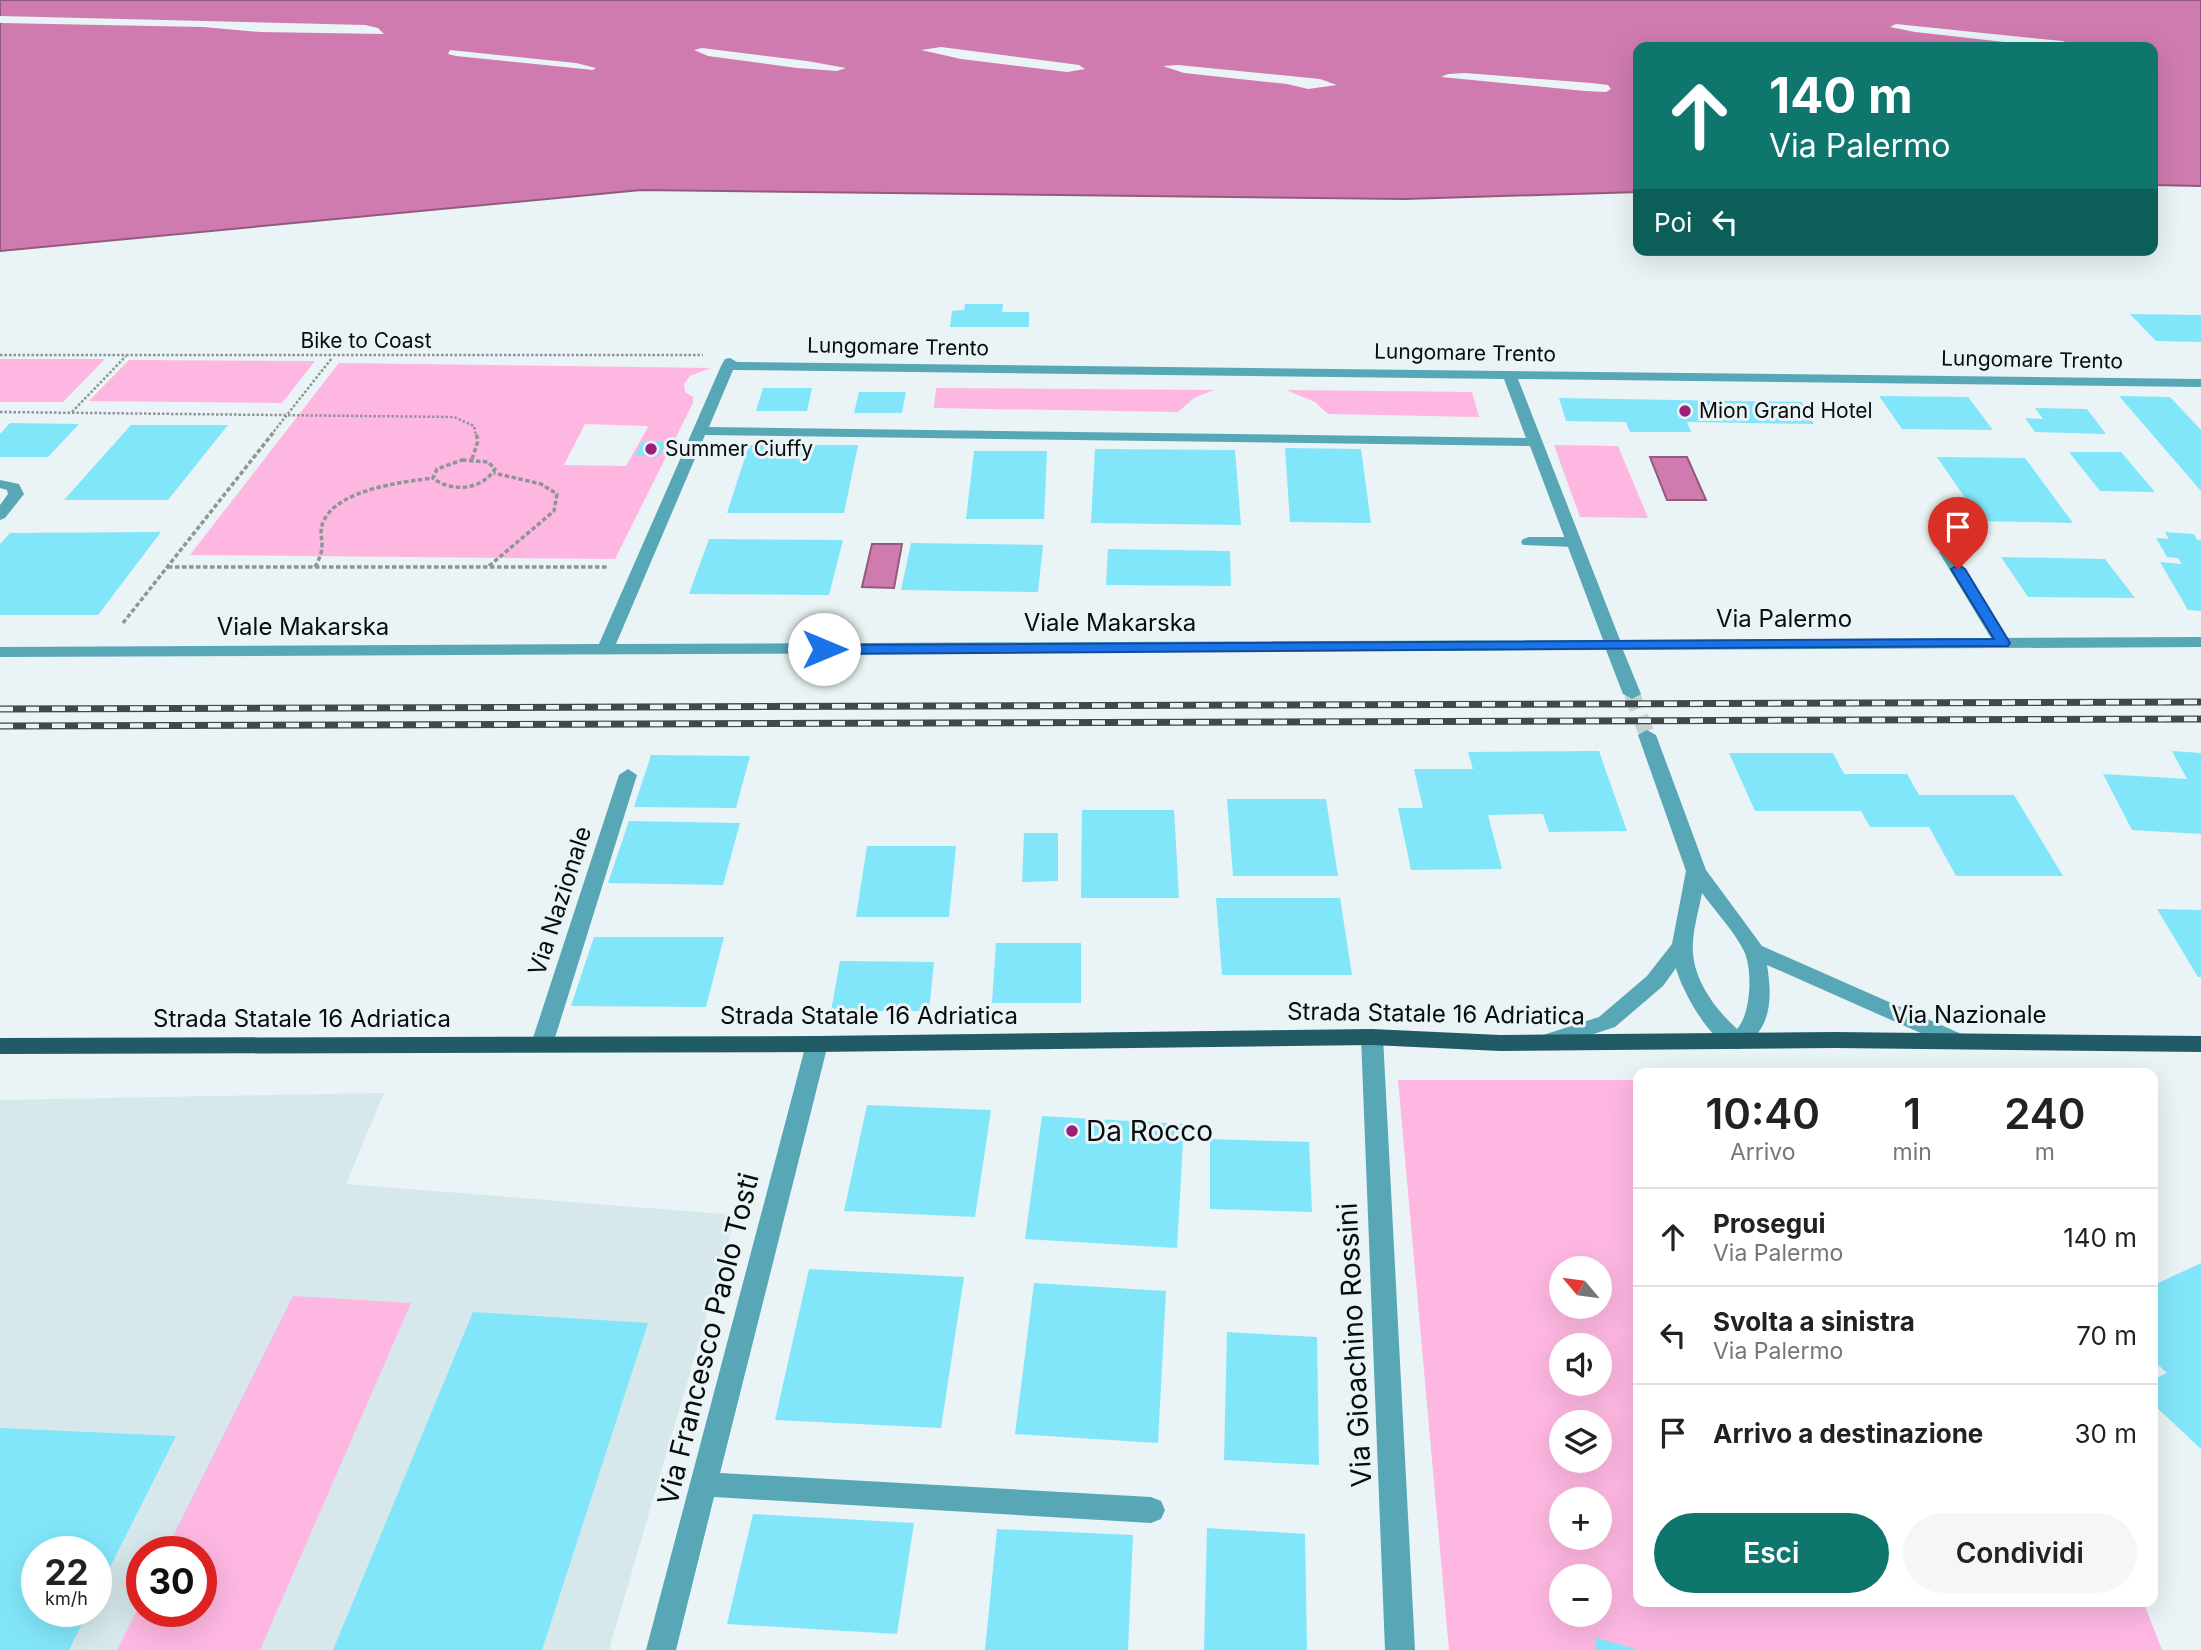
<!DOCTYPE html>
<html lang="it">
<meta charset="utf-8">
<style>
:root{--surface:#fff;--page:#f6f6f6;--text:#222;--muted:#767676;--line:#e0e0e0;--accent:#0f766e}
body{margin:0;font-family:Inter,sans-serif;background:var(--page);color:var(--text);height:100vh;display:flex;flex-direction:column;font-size:26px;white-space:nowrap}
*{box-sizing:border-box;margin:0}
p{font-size:23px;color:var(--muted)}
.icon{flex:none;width:38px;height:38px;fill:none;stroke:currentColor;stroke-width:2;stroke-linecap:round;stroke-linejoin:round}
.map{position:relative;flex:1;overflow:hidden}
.side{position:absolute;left:1633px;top:1068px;width:525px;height:539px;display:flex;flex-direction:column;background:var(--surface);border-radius:14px;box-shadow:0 7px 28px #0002}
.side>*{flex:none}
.banner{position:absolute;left:1633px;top:42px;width:525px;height:214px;border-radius:14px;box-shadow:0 7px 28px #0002;background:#0f766e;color:#fff;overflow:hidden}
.needle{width:46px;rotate:299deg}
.buttons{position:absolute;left:1549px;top:1256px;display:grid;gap:14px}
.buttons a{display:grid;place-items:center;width:63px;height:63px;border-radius:50%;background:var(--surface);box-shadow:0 7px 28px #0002;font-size:35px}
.speed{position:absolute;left:21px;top:1536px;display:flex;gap:14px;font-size:35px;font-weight:700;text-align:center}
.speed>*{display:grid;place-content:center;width:91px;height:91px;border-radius:50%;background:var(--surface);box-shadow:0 7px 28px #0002;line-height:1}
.speed small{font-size:18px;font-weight:400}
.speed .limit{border:10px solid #d22;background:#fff;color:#111}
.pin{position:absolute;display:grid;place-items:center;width:60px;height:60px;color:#fff;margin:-72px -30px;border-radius:50% 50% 50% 0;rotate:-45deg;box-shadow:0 0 7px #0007}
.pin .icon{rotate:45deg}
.me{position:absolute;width:77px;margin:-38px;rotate:90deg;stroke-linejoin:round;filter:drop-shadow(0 0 5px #0008)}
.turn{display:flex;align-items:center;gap:24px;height:147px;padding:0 21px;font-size:32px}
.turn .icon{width:91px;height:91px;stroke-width:2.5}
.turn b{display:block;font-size:49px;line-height:60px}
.then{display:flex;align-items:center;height:66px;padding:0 21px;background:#0003;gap:14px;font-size:26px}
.eta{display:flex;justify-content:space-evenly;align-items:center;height:119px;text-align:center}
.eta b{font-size:42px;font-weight:600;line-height:49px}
.action{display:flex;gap:14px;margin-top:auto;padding:14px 21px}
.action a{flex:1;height:80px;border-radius:42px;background:var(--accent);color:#fff;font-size:28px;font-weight:600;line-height:80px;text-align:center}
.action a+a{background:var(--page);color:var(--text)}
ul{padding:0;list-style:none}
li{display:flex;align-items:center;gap:21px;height:98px;padding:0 21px;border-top:2px solid var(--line)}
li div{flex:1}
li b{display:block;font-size:26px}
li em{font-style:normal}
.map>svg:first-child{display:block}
.built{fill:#d6e8eb;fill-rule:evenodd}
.green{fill:#feb7e1;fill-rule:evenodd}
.water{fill:#cf7baf;stroke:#945a7e;stroke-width:2}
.pier{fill:#eaf3f5}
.building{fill:#82e6fa}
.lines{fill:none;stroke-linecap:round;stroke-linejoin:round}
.minor-tunnel{stroke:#c8d0d2;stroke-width:16;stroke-dasharray:16 8;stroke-linecap:butt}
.path-far1{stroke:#8e9596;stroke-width:2.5;stroke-dasharray:2.5 2;stroke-linecap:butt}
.path{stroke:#8e9596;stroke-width:3.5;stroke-dasharray:4.5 2.5;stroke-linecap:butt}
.service{fill:#57a7b7;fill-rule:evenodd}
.minor{fill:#57a7b7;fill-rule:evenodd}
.primary{fill:#215b66;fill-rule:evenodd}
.rail-casing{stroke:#424748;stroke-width:7}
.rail{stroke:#eaf3f5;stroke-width:4.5;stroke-dasharray:13;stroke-linecap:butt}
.route{fill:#1a73e8;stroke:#114b97;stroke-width:2}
.poi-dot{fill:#9c2078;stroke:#eaf3f5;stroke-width:2.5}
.labels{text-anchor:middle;stroke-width:6;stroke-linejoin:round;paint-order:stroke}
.far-street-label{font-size:21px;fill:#090c0d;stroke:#eaf3f5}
.far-poi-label{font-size:21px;fill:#090c0d;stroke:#eaf3f5;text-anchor:start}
.street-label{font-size:24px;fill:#090c0d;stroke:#eaf3f5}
.near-poi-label{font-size:28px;fill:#090c0d;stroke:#eaf3f5;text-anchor:start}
.near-street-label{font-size:28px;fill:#090c0d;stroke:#eaf3f5}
</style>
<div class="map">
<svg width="2201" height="1650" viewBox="0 0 2201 1650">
<rect width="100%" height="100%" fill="#eaf3f5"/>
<!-- built -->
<path class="built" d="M 384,1093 L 346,1184 L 736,1215 L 609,1650 L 0,1650 L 0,1100 ZM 37,1552 L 96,1552 L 96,1612 L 37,1612 ZM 142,1552 L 201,1552 L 201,1612 L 142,1612 Z"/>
<!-- green -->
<g class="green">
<polygon points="0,359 105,359 63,402 0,402"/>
<polygon points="129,360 315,361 282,403 89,401"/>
<path d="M 339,363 L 711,368 L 690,376 L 684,384 L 685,392 L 693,397 L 693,403 L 615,559 L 190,555 ZM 585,424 L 647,426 L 648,427 L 626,466 L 564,465 Z"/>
<polygon points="936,388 1214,390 1194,398 1178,412 934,408"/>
<polygon points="1286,390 1472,392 1479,417 1328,414 1315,402"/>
<polygon points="1554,445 1618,446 1648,518 1580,517"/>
<path d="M 1398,1080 L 1638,1080 L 1638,1601 L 2143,1601 L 2162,1650 L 1449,1650 ZM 1561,1269 L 1600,1269 L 1600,1307 L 1561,1307 ZM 1561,1346 L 1600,1346 L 1600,1384 L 1561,1384 ZM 1561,1423 L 1600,1423 L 1600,1461 L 1561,1461 ZM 1561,1500 L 1600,1500 L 1600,1538 L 1561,1538 ZM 1561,1577 L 1600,1577 L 1600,1615 L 1561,1615 Z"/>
<polygon points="293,1296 411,1303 260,1650 117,1650 142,1600 142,1612 201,1612 201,1552 165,1552"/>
</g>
<!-- water -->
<g class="water">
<polygon points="0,0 2201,0 2201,186 2153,185 2152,47 1638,47 1638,192 1405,199 641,190 0,251"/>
<polygon points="1650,457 1687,457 1706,500 1667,500"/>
<polygon points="872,544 902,544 894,588 862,587"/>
</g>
<!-- pier -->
<g class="pier">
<polygon points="0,16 365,25 378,28 384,34 260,32 203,27 0,23"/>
<polygon points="1896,24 2062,41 2080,46 2050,47 1915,32 1890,27"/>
<polygon points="941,47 1079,65 1085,69 1067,72 961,59 921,50"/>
<polygon points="702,48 807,61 846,68 837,71 797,68 708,56 694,50"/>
<polygon points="450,50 576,63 596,68 593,70 456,56 448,54"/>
<polygon points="1178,65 1320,79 1337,85 1308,89 1287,84 1184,73 1163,66"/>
<polygon points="1465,73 1591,83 1608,85 1611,89 1606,92 1585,91 1441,77 1448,74"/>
</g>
<!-- building -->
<g class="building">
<polygon points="965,304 1003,304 1002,312 1029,312 1029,327 950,327 952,311 964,310"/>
<polygon points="2130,314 2201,315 2201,342 2156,341"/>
<polygon points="763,388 812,388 807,411 756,411"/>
<polygon points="859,392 906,392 902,413 854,413"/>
<polygon points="1879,396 1968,397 1993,430 1902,429"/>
<polygon points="2119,396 2170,397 2201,430 2201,491"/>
<polygon points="1559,398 1802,402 1814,424 1687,422 1691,432 1630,432 1626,422 1566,421"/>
<polygon points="2035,408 2087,409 2106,434 2035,432 2025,418 2043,419"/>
<polygon points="10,423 79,424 48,457 0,457 0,434"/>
<polygon points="131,425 228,425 168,500 64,500"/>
<polygon points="642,442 667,442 659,456 635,456"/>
<polygon points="749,445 858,445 844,513 727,513"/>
<polygon points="1285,448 1361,449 1371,523 1290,522"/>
<polygon points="1095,449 1235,450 1241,525 1091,523"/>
<polygon points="974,451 1047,451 1044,519 966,519"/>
<polygon points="2069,452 2121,452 2155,492 2100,491"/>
<polygon points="1937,457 2025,458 2073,523 1981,521"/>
<polygon points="161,532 98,615 0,615 0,544 10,533"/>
<polygon points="2165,532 2194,534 2197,540 2201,540 2201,611 2188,610 2160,562 2182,564 2178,558 2167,557 2156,538 2169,539"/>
<polygon points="709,539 843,540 829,595 689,594"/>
<polygon points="911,543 1043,545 1038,592 901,590"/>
<polygon points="1108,549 1230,551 1231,586 1106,585"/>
<polygon points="2001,557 2105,559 2135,598 2028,597"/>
<polygon points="1599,751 1627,831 1549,832 1543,814 1488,815 1502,869 1411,870 1398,808 1423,808 1414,769 1473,769 1468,752"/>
<polygon points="2172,751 2201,753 2201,834 2132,830 2103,774 2187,779"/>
<polygon points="1729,753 1833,753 1844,774 1907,774 1919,795 2014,795 2063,876 1956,876 1929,827 1870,827 1861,811 1755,811"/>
<polygon points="651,755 750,756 736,808 634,807"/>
<polygon points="1227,799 1326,799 1338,876 1233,876"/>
<polygon points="1082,810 1174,810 1179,898 1081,898"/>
<polygon points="629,821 740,823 723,885 608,883"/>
<polygon points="1024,833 1058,833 1058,881 1022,882"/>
<polygon points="867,846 956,846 949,917 856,917"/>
<polygon points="1216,898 1340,898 1352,975 1222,975"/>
<polygon points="2157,909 2201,910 2201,977 2198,977"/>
<polygon points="594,937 724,937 706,1007 571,1006"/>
<polygon points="996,943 1081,943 1081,1003 992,1003"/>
<polygon points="840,961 934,962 929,1011 831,1011"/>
<polygon points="867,1105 991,1110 975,1217 844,1211"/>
<polygon points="1042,1116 1184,1124 1177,1248 1025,1239"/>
<polygon points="1210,1139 1309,1142 1312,1212 1210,1209"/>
<polygon points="2201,1263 2201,1449 2152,1403 2152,1380 2167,1373 2152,1359 2152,1286"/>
<polygon points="809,1269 964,1277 941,1428 775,1420"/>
<polygon points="1034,1283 1166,1291 1158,1443 1015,1434"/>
<polygon points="473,1312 648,1323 542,1650 333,1650"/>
<polygon points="1227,1332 1317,1337 1319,1465 1224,1460"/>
<polygon points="0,1428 176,1436 96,1595 96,1552 37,1552 37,1612 88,1612 69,1650 0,1650"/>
<polygon points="753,1514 914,1523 897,1634 727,1624"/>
<polygon points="1207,1528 1305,1534 1307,1650 1204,1650"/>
<polygon points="997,1529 1133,1535 1128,1650 985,1650"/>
<polygon points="1596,1638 1637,1649 1637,1650 1595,1650"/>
</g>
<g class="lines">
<!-- minor-tunnel -->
<polyline class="minor-tunnel" points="1632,694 1647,735"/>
<!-- path-far1 -->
<g class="path-far1">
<polyline points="0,355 703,355"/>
<polyline points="0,412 454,417 474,426 476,435"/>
<polyline points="72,412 126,356"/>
<polyline points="271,435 332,358"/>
</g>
<!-- path -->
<g class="path">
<polyline points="472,459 478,441 476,433"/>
<path d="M 462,460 L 488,462 L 495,469 C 482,490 452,493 433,478 L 437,469 Z"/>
<polyline points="489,566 554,511 557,494 541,484 494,473"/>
<polyline points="168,567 609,567"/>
<path d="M 315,567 C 318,561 322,554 322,546 C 322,536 319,530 324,520 C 340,489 402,482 433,478"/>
<polyline points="123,623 273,433"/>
</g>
<!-- service -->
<g class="service">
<polygon points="1529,537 1574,537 1582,542 1574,547 1523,545 1521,542 1523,539"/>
<polygon points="1968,539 1976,544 1974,547 1960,549 1955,553 2011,644 2009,648 1997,648 1939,552 1950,541"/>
</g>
<!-- minor -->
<g class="minor">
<path d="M 730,358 L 737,362 L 2201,379 L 2201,387 L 1518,379 L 1620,640 L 2201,637 L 2201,647 L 1623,650 L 1641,694 L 1632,699 L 1623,694 L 1606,650 L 0,657 L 0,647 L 599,644 L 721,366 L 725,359 ZM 733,370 L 1504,379 L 1526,438 L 709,427 ZM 705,435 L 1530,446 L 1603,640 L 616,644 Z"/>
<polygon points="0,480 19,484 24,494 5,518 0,520 0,505 8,494 7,490 0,488"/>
<path d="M 1647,730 L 1656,735 L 1706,870 L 1762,946 L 1966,1036 L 1969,1041 L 1966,1046 L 1958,1049 L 1950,1046 L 1767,965 C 1771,991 1773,1017 1754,1038 C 1750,1043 1745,1050 1737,1049 C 1713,1048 1681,989 1676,968 L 1663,986 L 1615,1027 L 1545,1050 L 1537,1047 L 1534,1042 L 1537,1037 L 1599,1017 L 1647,976 L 1672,944 L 1686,871 L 1638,735 ZM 1702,893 C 1715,911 1734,931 1744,951 C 1753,970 1751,1014 1737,1029 C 1714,1008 1690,976 1693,942 C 1694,926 1699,909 1702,893 Z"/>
<polygon points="628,769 637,775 553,1044 550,1049 542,1052 534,1049 531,1044 619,775"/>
<polygon points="1372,1029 1380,1032 1383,1037 1415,1650 1385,1650 1361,1037 1364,1032"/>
<polygon points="817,1036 825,1039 828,1044 720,1473 1151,1497 1161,1501 1165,1510 1161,1519 1151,1523 714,1497 676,1650 646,1650 806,1044 809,1039"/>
</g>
<!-- primary -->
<polygon class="primary" points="1372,1029 1500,1035 1834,1032 2201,1036 2201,1052 1834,1048 1500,1051 1372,1045 817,1052 0,1054 0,1038 817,1036"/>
<defs>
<g id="rail">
<polyline points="0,709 2201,702"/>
<polyline points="0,726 2201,719"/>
</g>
</defs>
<!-- rail casing -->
<use href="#rail" class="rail-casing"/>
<!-- rail -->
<use href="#rail" class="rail"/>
</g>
<!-- route -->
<polygon class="route" points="1958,565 1965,569 2010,643 2008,646 824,654 817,649 824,645 1994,639 1951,569"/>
<!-- markers -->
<g class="poi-dot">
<circle cx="1685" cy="411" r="7"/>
<circle cx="651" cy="449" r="7"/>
<circle cx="1072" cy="1131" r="7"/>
</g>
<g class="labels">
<!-- far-street labels -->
<g class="far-street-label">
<text x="366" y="348">Bike to Coast</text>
<text transform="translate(898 347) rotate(1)" y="7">Lungomare Trento</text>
<text transform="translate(1465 353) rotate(1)" y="7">Lungomare Trento</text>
<text transform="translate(2032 360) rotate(1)" y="7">Lungomare Trento</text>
</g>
<!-- far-poi labels -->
<g class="far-poi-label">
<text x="1699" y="418">Mion Grand Hotel</text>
<text x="665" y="456">Summer Ciuffy</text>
</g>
<!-- street labels -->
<g class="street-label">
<text x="1784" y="627">Via Palermo</text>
<text x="1110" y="631">Viale Makarska</text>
<text x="303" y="635">Viale Makarska</text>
<text transform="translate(560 901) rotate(-72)" y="8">Via Nazionale</text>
<text transform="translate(1436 1014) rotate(1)" y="8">Strada Statale 16 Adriatica</text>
<text x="1969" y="1023">Via Nazionale</text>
<text x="869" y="1024">Strada Statale 16 Adriatica</text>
<text x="302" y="1027">Strada Statale 16 Adriatica</text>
</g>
<!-- near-poi labels -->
<g class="near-poi-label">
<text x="1086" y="1141">Da Rocco</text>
</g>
<!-- near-street labels -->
<g class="near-street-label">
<text transform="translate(708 1339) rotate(-76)" y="10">Via Francesco Paolo Tosti</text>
<text transform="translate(1354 1345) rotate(-93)" y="10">Via Gioachino Rossini</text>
</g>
</g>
</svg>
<div class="buttons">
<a><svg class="needle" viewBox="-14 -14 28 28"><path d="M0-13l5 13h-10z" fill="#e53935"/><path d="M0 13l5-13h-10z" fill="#767676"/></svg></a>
<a><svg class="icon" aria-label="sound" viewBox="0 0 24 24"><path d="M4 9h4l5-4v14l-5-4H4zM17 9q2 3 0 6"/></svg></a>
<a><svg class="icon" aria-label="layers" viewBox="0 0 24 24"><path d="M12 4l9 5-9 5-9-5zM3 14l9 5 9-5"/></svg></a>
<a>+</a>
<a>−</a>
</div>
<div class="speed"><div>22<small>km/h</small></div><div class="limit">30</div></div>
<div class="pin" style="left:1958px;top:569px;background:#d93025"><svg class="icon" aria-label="arrive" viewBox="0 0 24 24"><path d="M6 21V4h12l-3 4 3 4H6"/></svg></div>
<svg class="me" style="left:824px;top:649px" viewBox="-20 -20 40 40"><circle r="19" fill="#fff"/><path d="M0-13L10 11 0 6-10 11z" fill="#1a73e8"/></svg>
<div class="banner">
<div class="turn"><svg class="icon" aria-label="ahead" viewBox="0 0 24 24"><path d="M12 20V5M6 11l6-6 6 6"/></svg><div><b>140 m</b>Via Palermo</div></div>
<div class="then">Poi<svg class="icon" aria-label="left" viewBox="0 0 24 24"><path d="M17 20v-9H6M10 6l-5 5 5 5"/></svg></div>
</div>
<section class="side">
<div class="eta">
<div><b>10:40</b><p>Arrivo</p></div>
<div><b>1</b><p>min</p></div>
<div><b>240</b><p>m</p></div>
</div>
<ul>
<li><svg class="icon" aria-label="ahead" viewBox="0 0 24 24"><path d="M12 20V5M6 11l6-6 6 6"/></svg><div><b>Prosegui</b><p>Via Palermo</p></div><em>140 m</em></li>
<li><svg class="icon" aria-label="left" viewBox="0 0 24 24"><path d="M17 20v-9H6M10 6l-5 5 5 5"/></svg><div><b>Svolta a sinistra</b><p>Via Palermo</p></div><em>70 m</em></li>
<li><svg class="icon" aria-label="arrive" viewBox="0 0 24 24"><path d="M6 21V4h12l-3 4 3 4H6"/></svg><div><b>Arrivo a destinazione</b></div><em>30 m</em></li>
</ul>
<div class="action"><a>Esci</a><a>Condividi</a></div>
</section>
</div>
